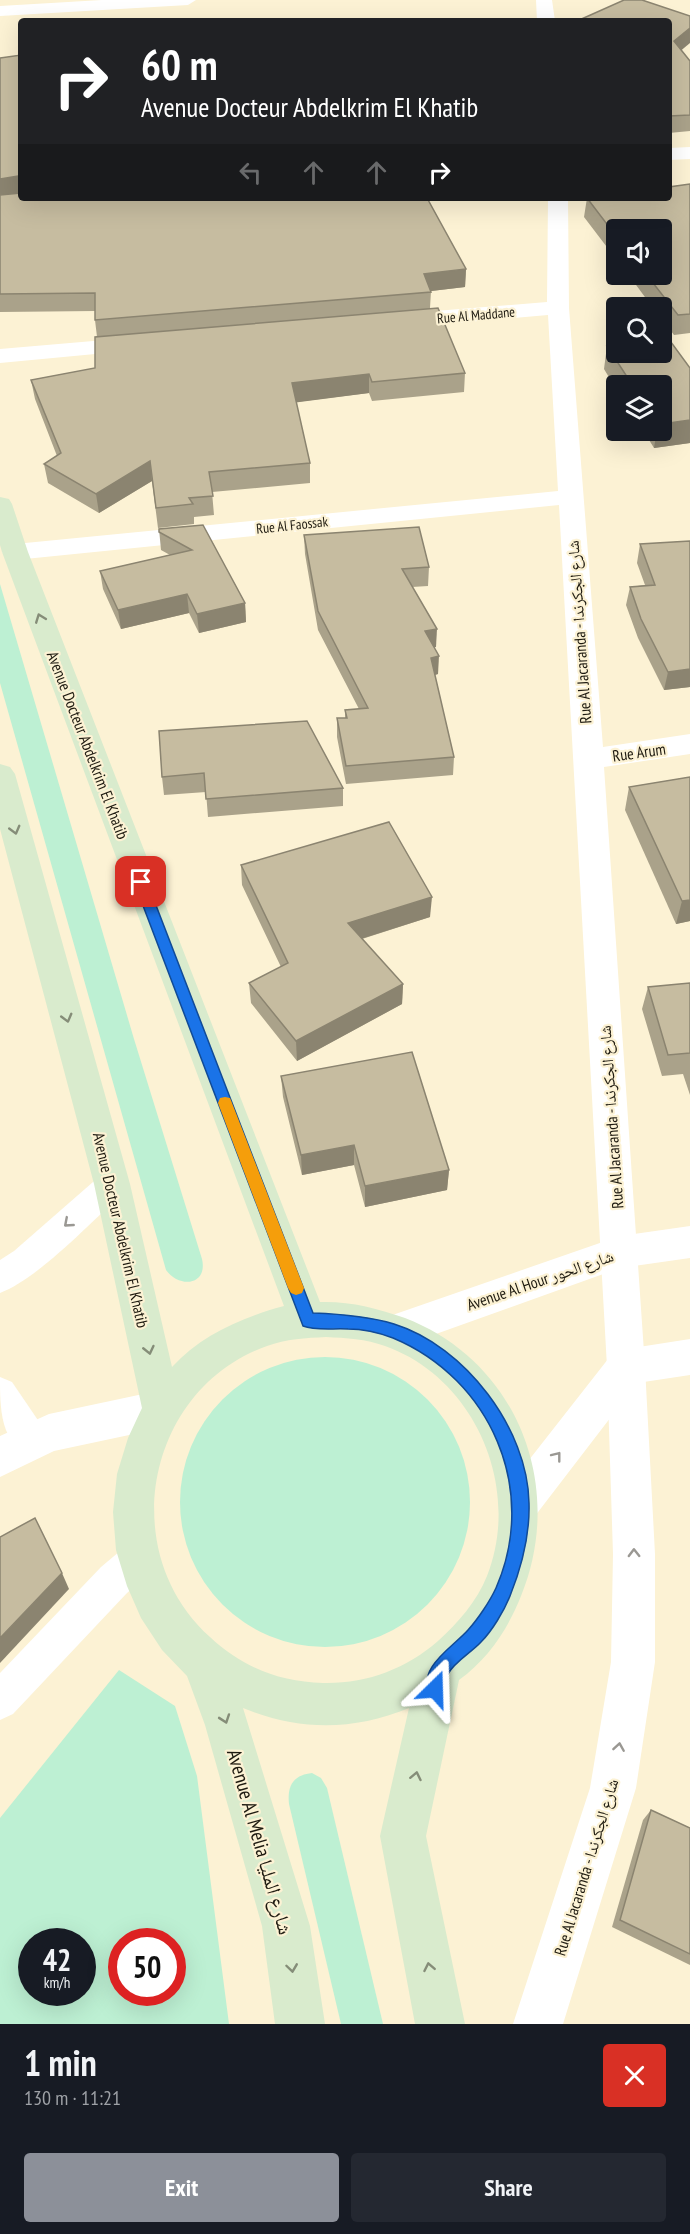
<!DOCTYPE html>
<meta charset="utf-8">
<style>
:root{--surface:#171b24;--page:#242831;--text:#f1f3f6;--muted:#9ea1a6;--accent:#8c9099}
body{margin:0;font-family:"PT Sans Narrow","Noto Naskh Arabic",sans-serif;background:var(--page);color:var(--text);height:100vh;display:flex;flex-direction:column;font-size:22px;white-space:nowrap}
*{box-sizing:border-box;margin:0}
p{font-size:20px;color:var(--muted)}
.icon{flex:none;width:33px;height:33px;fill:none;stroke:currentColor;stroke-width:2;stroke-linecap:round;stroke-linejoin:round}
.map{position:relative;height:2024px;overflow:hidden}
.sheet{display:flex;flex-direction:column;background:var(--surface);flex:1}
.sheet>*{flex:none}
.banner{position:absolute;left:18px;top:18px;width:654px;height:183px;border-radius:6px;box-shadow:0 6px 24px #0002;background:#202124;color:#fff;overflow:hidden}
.buttons{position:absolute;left:606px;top:219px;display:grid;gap:12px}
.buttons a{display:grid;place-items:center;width:66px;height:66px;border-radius:6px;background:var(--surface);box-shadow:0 6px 24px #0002;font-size:30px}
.speed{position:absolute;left:18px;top:1928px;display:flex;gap:12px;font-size:30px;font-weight:700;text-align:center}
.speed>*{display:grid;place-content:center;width:78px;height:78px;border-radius:50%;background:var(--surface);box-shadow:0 6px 24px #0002;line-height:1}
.speed small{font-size:15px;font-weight:400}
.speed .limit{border:9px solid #d22;background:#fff;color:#111}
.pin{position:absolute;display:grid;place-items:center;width:51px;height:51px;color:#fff;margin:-26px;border-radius:12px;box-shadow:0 3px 9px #0006}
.me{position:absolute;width:66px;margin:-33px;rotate:22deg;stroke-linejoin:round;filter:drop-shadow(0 0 4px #0008)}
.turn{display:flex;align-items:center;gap:21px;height:126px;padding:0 24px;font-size:27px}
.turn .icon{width:78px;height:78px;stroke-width:2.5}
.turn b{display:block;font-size:42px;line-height:51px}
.lanes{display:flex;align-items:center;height:57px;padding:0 24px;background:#0003;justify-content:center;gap:30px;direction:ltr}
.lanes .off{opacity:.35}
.round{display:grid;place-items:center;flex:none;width:63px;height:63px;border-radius:6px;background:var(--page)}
.summary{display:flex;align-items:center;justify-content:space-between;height:102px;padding:0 24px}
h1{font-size:36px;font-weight:700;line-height:45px}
.button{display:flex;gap:12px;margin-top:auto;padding:12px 24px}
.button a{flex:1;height:69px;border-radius:6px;background:var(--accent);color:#fff;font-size:24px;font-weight:700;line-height:69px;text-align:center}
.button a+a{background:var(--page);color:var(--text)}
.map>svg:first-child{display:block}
.green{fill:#bdf0d3;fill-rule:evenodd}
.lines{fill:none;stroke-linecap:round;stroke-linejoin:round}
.service{fill:#fff;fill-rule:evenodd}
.minor{fill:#fff;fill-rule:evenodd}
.tertiary{fill:#fff;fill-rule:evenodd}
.secondary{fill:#d9ebcd;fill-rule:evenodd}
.wall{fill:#aaa28a}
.shaded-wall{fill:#8b8470}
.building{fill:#c6bca0;stroke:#8b8470;stroke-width:1.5}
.oneway{stroke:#858d78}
.oneway2{stroke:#9a9893}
.route{fill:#1a73e8;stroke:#114b97;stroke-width:1.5}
.slow{fill:#f59e0b}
.labels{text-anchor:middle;stroke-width:4.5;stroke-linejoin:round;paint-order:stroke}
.far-street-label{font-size:14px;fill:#1e1a10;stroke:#fcf2d4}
.street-label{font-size:16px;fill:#1e1a10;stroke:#fcf2d4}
.near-street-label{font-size:20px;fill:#1e1a10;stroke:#fcf2d4}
</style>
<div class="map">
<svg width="690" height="2024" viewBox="0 0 690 2024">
<rect width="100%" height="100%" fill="#fcf2d4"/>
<!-- green -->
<g class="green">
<path d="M 0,584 L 134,1039 L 202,1259 C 208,1285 180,1289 166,1270 L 0,683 Z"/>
<circle cx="325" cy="1502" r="145"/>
<path d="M 119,1670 L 175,1706 L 197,1776 L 229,2024 L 0,2024 L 0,1818 ZM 32,1941 L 82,1941 L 82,1992 L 32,1992 ZM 122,1941 L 172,1941 L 172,1992 L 122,1992 Z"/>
<path d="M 312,1773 L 321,1778 L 327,1788 L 383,2024 L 341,2024 L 289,1804 C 287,1786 293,1775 312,1773 Z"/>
</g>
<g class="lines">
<!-- service -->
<g class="service">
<path d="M 112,1171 L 123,1175 L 127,1184 L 123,1193 C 90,1223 39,1278 0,1293 L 0,1260 L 14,1251 L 101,1175 Z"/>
<path d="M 0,1377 L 12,1382 L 44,1429 L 49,1441 L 44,1453 L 32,1458 C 0,1443 0,1409 0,1377 Z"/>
<polygon points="139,1541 152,1546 157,1559 152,1572 127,1593 13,1714 0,1720 0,1673 101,1567 126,1546"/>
</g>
<!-- minor -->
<g class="minor">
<polygon points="536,0 552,0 555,21 537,21"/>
<polygon points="690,147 690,159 669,160 669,148"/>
<polygon points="548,198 568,198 569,308 603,747 690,734 690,754 604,767 645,1367 655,1554 655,1662 636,1788 563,2024 513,2024 590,1788 611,1662 613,1554 607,1367 559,505 15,560 6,558 2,552 6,546 15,544 558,491 548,315 398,328 390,326 387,321 390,316 398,314 547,302"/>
<polygon points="140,337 148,339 151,344 148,349 0,363 0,349"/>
<polygon points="162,1390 176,1396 182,1409 176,1422 162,1428 54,1451 0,1477 0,1436 49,1414"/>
</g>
<!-- tertiary -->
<g class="tertiary">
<polygon points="102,0 196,0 188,5 0,16 0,6"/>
<polygon points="690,1226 690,1258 620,1268 394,1349 381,1343 375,1331 381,1319 620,1236"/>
<polygon points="690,1339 690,1375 637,1383 535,1516 521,1522 507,1516 501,1502 507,1488 612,1354 626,1349"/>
</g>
<!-- secondary -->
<path class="secondary" d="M 0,497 L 9,499 L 12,504 L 28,552 L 320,1302 C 349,1301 377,1308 405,1318 C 517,1361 566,1486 521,1596 C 508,1629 488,1659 459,1680 L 426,1836 L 465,2024 L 415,2024 L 380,1836 L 409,1708 C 353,1731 299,1731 243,1708 L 310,1926 L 325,2024 L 275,2024 L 262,1926 L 205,1725 L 187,1676 L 162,1650 L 141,1618 L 127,1586 L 116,1550 L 113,1512 L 117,1474 L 128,1438 L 142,1408 L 94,1184 L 0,829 L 0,764 L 10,767 L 15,774 L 130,1184 L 172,1367 C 201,1335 243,1317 284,1306 L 2,552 L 0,545 ZM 326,1337 C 346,1338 366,1339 385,1346 C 475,1378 522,1487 487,1576 C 477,1601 458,1623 438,1641 C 406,1669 366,1684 323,1683 C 279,1682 242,1667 210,1637 C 115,1552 146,1389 267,1346 C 286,1339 306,1338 326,1337 Z"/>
</g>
<!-- wall -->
<g class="wall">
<polygon points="669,21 681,50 690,61 690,131 669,133"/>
<polygon points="21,55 21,198 236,200 466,269 465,287 431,291 430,308 465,373 464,392 372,401 369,393 296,402 310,463 310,483 212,492 214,515 194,517 194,524 158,528 152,481 99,513 48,483 44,464 57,456 35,399 31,380 95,368 97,337 95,320 95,311 0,312 0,58"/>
<polygon points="690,184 690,333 674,335 662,319 662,308 653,308 628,274 662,274 616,230 616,259 584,217 587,198"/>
<polygon points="607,346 690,368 690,443 654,448 643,430 662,430 662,386 616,386 616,389 604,369"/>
<polygon points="203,525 245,603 246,622 199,633 189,613 121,629 103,589 100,571 170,555 161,550 159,529"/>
<polygon points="304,535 429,567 428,586 412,587 436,647 434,647 438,674 435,675 454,757 453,775 346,784 337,737 337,718 345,718 345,710 359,709 318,630 305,554"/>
<polygon points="690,541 690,687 664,690 638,638 626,605 630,587 645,585 637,563 640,544"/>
<polygon points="159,731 343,788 343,806 208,817 206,792 164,795 162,777"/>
<polygon points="690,777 690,921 676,924 625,810 629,787"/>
<polygon points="241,865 430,917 362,939 403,984 402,1004 297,1061 251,1003 249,983 281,967 242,885"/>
<polygon points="690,983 690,1095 683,1074 662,1076 642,1009 648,987"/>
<polygon points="281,1076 449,1170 447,1190 365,1207 354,1165 302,1175 283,1097"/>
<polygon points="651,1810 690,1828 690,1965 612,1927 643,1820"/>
</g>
<!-- shaded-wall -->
<g class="shaded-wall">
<polygon points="690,28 690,43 672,58 674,41"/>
<polygon points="18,176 21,194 0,196 0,179"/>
<polygon points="466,269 465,287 423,292 424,274"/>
<polygon points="369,374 369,393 292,403 292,383"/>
<polygon points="690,420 690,443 654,448 657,430 662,430 662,424"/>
<polygon points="150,461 152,481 99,513 96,494"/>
<polygon points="187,594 189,613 121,629 118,610"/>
<polygon points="245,603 246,622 199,633 197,614"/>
<polygon points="437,629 436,647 424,650 425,631"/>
<polygon points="439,656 438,674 430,676 431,658"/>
<polygon points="690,669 690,687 664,690 668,672"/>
<polygon points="432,897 430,917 348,943 348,923"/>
<polygon points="690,900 690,921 676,924 682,901"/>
<polygon points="403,984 402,1004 297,1061 296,1041"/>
<polygon points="354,1145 354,1165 302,1175 301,1155"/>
<polygon points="449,1170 447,1190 365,1207 365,1186"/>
<polygon points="62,1573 69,1589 0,1663 0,1638"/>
</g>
<!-- building -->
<g class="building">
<polygon points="624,0 642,0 690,16 690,28 674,41 690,61 690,115 669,116 669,21 577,21"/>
<polygon points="21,55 21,178 18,176 0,179 0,58"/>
<polygon points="690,184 690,314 678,315 646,274 662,274 662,230 616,230 616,236 587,198 669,198 669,187"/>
<polygon points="21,193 21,198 236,198 236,200 427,198 466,269 424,274 431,292 95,320 95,293 0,294 0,195"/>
<polygon points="438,308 465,373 372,382 369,374 292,383 310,463 209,472 213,496 189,498 193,504 156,508 150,461 96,494 44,464 61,453 31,380 95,368 95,337"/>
<polygon points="662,338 668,338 690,368 690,420 662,424 662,386 633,386 607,346 616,345 616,352 662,352"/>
<polygon points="203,525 245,603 197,614 187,594 118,610 100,571 192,550 159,532 159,529"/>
<polygon points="419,527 429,567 402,569 437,629 425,631 439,656 431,658 454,757 346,766 337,718 347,718 345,710 368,708 318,611 304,535"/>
<polygon points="690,541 690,669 668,672 641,619 630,587 655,585 640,544"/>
<polygon points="307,721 343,788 206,799 204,773 162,777 159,731"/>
<polygon points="690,777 690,900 682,901 629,787"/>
<polygon points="389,822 432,897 348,923 403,984 296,1041 249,983 288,963 241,865"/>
<polygon points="690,983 690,1053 668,1055 648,987"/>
<polygon points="412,1052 449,1170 365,1186 354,1145 301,1155 281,1076"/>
<polygon points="35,1518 62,1573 0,1638 0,1537"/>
<polygon points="651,1810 690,1828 690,1954 620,1920"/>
</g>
<!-- one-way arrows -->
<defs><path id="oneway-chevron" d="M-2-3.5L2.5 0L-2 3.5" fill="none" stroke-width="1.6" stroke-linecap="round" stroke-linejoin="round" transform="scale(1.5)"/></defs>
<g class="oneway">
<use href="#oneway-chevron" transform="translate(40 618) rotate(-111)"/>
<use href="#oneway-chevron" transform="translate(15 830) rotate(75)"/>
<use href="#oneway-chevron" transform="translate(67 1018) rotate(75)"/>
<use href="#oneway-chevron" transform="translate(149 1350) rotate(77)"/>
<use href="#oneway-chevron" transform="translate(225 1719) rotate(71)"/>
<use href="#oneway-chevron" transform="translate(416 1776) rotate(-78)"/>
<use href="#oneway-chevron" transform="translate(429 1967) rotate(-101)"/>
<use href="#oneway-chevron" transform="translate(292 1968) rotate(82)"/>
</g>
<g class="oneway2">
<use href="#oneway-chevron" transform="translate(68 1223) rotate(139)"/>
<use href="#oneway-chevron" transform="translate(557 1456) rotate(-52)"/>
<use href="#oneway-chevron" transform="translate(634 1553) rotate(-91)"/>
<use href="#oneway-chevron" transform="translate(619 1747) rotate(-81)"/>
</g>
<!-- route -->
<path class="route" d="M 141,877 L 147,882 L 313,1313 C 341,1314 368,1316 394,1324 C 465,1346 528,1429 529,1503 C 530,1536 522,1566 510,1596 C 504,1611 492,1631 481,1642 C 472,1652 454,1662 448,1674 C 444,1680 445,1689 442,1696 L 435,1698 L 429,1696 C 417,1667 452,1648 468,1630 C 478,1619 490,1601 496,1588 C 539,1490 491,1379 393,1338 C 380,1333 362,1329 348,1329 C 334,1328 316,1331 303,1326 L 134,882 Z"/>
<!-- slow -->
<polygon class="slow" points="225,1097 230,1098 232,1103 304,1288 302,1293 296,1295 291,1293 288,1288 218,1103 220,1098"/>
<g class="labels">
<!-- far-street labels -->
<g class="far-street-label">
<text transform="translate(476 315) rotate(-5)" y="5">Rue Al Maddane</text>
<text transform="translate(292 525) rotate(-6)" y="5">Rue Al Faossak</text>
</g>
<!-- street labels -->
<g class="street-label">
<text transform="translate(579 632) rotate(-94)" y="6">Rue Al Jacaranda - شارع الجكرندا</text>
<text transform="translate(88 745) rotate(69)" y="6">Avenue Docteur Abdelkrim El Khatib</text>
<text transform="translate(639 752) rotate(-8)" y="6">Rue Arum</text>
<text transform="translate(611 1117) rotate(-94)" y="6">Rue Al Jacaranda - شارع الجكرندا</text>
<text transform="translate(121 1230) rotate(77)" y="6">Avenue Docteur Abdelkrim El Khatib</text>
<text transform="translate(540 1280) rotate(-19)" y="6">Avenue Al Hour شارع الحور</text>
<text transform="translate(586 1867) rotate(-73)" y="6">Rue Al Jacaranda - شارع الجكرندا</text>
</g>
<!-- near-street labels -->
<g class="near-street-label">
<text transform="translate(260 1842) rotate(74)" y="7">Avenue Al Melia شارع المليا</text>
</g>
</g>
</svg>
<div class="buttons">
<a><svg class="icon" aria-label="sound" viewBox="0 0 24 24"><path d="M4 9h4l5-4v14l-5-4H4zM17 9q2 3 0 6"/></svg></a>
<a><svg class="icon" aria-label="search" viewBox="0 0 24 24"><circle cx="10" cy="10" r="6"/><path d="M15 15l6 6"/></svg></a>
<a><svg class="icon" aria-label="layers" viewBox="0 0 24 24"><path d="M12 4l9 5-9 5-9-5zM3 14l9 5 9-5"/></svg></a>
</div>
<div class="speed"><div>42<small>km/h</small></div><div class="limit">50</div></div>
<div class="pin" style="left:141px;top:882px;background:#d93025"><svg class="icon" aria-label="arrive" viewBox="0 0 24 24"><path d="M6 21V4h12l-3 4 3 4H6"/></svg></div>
<svg class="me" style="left:435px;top:1689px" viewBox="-20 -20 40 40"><path d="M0-17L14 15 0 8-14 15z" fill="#1a73e8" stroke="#fff" stroke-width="4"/></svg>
<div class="banner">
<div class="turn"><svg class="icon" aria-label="right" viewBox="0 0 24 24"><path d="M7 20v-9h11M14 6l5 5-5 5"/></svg><div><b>60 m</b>Avenue Docteur Abdelkrim El Khatib</div></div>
<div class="lanes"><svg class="icon off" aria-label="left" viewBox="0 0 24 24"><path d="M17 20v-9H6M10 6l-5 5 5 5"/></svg><svg class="icon off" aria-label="ahead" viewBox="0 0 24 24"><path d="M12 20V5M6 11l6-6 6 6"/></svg><svg class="icon off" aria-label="ahead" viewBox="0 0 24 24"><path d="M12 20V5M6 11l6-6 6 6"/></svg><svg class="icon" aria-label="right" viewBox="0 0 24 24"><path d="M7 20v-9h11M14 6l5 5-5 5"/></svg></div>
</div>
</div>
<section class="sheet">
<div class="summary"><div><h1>1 min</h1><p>130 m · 11:21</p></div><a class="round" style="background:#d93025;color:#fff"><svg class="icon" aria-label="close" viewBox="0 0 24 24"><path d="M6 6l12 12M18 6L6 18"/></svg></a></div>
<div class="button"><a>Exit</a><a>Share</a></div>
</section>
